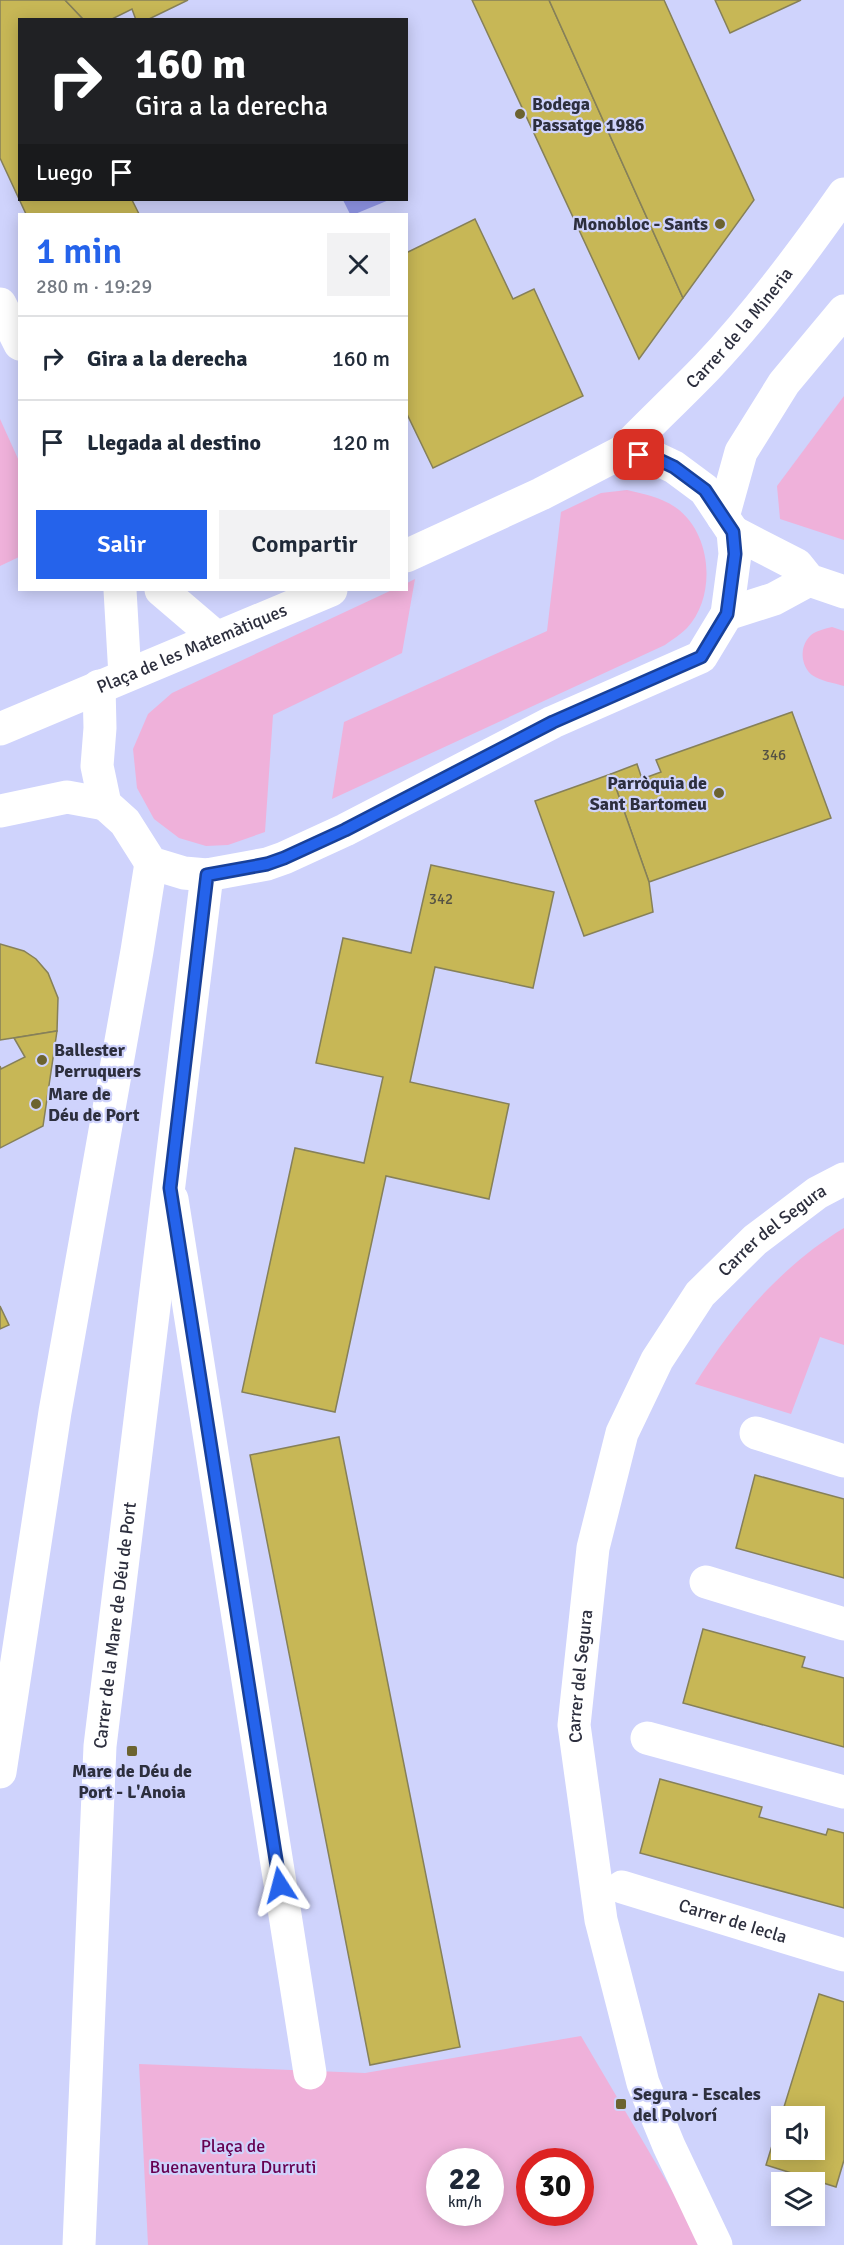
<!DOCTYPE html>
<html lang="es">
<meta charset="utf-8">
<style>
:root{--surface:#fff;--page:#f2f2f3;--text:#1f2937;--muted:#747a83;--line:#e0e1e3;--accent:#2563eb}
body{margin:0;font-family:Signika,sans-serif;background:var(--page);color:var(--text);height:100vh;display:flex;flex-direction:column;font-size:22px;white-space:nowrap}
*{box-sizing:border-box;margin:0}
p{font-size:20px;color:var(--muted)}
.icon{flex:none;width:33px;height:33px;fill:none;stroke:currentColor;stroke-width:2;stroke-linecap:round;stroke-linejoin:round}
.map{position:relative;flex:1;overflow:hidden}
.sheet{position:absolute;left:18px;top:213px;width:390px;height:378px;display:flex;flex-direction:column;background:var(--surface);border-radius:0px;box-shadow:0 3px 15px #0003}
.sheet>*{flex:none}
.guide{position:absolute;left:18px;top:18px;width:390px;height:183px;border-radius:0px;box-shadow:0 3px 15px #0003;background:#202124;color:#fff;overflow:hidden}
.controls{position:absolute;left:771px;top:2106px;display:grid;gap:12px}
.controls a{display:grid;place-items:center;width:54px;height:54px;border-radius:0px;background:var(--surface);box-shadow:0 3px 15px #0003;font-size:30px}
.speed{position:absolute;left:426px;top:2148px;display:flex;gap:12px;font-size:30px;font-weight:700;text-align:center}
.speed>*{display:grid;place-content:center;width:78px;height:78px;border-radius:50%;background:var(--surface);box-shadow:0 3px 15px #0003;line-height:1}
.speed small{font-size:15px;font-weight:400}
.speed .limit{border:9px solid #d22;background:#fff;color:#111}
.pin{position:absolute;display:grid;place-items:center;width:51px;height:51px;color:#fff;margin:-26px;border-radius:12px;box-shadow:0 3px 9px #0006}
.me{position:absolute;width:66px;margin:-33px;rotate:351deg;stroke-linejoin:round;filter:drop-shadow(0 0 4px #0008)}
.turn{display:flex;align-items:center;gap:21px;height:126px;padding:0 18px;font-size:27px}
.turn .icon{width:78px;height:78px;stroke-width:2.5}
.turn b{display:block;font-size:42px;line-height:51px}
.then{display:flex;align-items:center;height:57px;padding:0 18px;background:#0003;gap:12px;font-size:22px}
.round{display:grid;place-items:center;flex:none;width:63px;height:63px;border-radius:0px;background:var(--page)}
.headline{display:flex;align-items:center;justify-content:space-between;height:102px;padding:0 18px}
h1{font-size:36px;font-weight:600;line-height:45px;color:var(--accent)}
.button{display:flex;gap:12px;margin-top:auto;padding:12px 18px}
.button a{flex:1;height:69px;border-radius:0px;background:var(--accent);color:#fff;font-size:24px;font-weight:600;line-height:69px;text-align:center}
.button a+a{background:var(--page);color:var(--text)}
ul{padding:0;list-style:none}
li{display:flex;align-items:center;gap:18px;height:84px;padding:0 18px;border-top:2px solid var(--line)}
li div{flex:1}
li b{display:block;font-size:22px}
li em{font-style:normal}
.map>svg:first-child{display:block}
.green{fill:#efb1da;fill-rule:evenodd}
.water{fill:#9197e9}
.building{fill:#c7b756;stroke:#868059;stroke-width:1.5;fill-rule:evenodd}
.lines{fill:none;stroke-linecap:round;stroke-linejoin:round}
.street{stroke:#fff;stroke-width:33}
.secondary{stroke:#fff;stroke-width:33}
.route-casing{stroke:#184099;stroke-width:15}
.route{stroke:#2563eb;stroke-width:10}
.poi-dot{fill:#6c6330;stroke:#cfd3fc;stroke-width:2}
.labels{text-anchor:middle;stroke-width:4.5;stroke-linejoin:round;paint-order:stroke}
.number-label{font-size:15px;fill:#545144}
.poi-label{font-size:18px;font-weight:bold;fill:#2d2f3e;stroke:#cfd3fc;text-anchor:start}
.street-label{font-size:18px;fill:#2d2f3e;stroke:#cfd3fc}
.park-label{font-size:18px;fill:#660051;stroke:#cfd3fc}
</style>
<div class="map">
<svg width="844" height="2245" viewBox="0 0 844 2245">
<rect width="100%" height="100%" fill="#cfd3fc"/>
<!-- green -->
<g class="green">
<polygon points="844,396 844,540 780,519 777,486"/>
<polygon points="0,419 19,461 19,557 0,566"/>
<path d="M 627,490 C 644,494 660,497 675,507 C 712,532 717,596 687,628 C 681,634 672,640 665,645 L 332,799 L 344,722 L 547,631 L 561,512 L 601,493 Z"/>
<polygon points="415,579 402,653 273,715 265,832 228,845 206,846 179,838 154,819 137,788 133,749 148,714 172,693 392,590 406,590 407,583"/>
<path d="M 832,627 L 844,631 L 844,686 C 834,683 820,681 812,675 C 801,666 799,647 810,636 C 815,631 824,629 832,627 Z"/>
<path d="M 844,1228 L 844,1345 L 820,1337 L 791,1414 L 695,1384 C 733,1323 781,1266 844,1228 Z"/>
<path d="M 581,2036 L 704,2245 L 148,2245 L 139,2064 L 365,2073 ZM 440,2162 L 490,2162 L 490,2212 L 440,2212 ZM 530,2162 L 580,2162 L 580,2212 L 530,2212 Z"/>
</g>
<!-- water -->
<polygon class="water" points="343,200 389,200 355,214 350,214"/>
<!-- building -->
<g class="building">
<polygon points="0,0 65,0 84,20 20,20 20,200 132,200 139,214 26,214 0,158"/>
<polygon points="65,0 188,0 147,20 136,20 132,9 110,20 84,20"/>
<polygon points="472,0 549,0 683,298 639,359"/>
<polygon points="549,0 664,0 754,200 683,298"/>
<polygon points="715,0 801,0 730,33"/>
<polygon points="475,219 513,299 534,289 583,396 433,468 406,412 406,253"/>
<polygon points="792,712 831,818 649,882 611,774 637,764 642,779 661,772 656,760"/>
<polygon points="611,774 649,882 653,912 584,936 535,801"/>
<polygon points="431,865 554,892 533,988 435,967 410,1082 509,1104 489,1199 386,1176 335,1412 242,1392 295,1148 364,1163 383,1077 316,1063 343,938 411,953"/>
<polygon points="0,944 24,951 36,959 48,973 58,998 57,1031 0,1040"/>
<polygon points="57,1031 43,1126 0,1148 0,1066 1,1069 25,1057 14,1038"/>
<polygon points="0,1306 9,1325 0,1329"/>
<polygon points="339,1437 460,2047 370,2065 250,1455"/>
<polygon points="755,1475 844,1499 844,1578 736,1548"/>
<polygon points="703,1629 805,1657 802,1667 844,1678 844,1747 683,1703"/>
<polygon points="660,1779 762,1807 759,1817 826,1835 828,1829 844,1833 844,1908 640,1853"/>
<path d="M 819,1994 L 844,2002 L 844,2160 L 836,2187 L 766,2165 ZM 782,2116 L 814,2116 L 814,2150 L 782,2150 Z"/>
</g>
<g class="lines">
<!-- street -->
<g class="street">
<polyline points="0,304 20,344"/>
<polyline points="733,532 797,565 809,580 844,592"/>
<polyline points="120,590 125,676"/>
<polyline points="161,590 216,637"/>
<polyline points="727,614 774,599 809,580"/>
<polyline points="172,1199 310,2073"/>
<polyline points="756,1433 844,1461"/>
<polyline points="706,1582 844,1624"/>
<polyline points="647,1738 844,1792"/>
<polyline points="0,1772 55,1412 137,951 151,863"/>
<path id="s1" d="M 622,1887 L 844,1955"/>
<path id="s2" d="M 716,2245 L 669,2146 L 643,2083 L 601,1920 L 574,1725 L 593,1548 L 622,1433 L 657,1360 L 700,1294 L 755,1240 L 817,1193 L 844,1179"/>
</g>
<!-- secondary -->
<g class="secondary">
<path id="s3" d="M 622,452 C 650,423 679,396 707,367 C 757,314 802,254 844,194"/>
<polyline points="723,517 741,452 784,383 844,311"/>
<polyline points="99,686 100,728 97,766 105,804 125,822 151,863 184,873 207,875 267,864 284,858 345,830 553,722 701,657 727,614 735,554 733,532 705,490 674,467 655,458 622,452 541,494 406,556"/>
<path id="s4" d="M 0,729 L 331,590"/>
<polyline points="0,811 67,797 105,804"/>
<path id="s5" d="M 79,2245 L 100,1746 L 207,875"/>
</g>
</g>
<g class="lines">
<defs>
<polyline id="route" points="280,1885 170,1188 207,875 267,864 284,858 345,830 553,722 701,657 727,614 735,554 733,532 705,490 674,467 655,458 639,455"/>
</defs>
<!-- route casing -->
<use href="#route" class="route-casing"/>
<!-- route -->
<use href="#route" class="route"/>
</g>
<!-- markers -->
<g class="poi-dot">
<circle cx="520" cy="114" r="6"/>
<circle cx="720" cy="224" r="6"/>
<circle cx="719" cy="793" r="6"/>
<circle cx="42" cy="1060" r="6"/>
<circle cx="36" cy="1104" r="6"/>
<rect x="126" y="1745" width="12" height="12" rx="3"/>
<rect x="615" y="2098" width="12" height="12" rx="3"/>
</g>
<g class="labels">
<!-- number labels -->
<g class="number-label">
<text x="774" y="760">346</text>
<text x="441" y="904">342</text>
</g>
<!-- poi labels -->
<g class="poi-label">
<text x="532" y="110">Bodega<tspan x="532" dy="21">Passatge 1986</tspan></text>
<text x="708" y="230" text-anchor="end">Monobloc - Sants</text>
<text x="707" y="789" text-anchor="end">Parròquia de<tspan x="707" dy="21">Sant Bartomeu</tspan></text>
<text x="54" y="1056">Ballester<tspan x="54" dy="21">Perruquers</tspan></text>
<text x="48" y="1100">Mare de<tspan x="48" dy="21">Déu de Port</tspan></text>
<text x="132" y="1777" text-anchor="middle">Mare de Déu de<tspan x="132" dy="21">Port - L'Anoia</tspan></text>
<text x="633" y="2100">Segura - Escales<tspan x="633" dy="21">del Polvorí</tspan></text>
</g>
<!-- street labels -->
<g class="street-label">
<text dy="6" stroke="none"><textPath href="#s3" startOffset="171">Carrer de la Mineria</textPath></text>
<text dy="6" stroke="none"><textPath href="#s4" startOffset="208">Plaça de les Matemàtiques</textPath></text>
<text dy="6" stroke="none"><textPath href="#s2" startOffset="1096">Carrer del Segura</textPath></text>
<text dy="6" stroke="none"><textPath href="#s5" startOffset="621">Carrer de la Mare de Déu de Port</textPath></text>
<text dy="6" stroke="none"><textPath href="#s2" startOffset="592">Carrer del Segura</textPath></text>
<text dy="6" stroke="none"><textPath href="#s1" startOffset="116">Carrer de Iecla</textPath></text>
</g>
<!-- park labels -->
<g class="park-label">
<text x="233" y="2152">Plaça de<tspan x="233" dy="21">Buenaventura Durruti</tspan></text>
</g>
</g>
</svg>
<div class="controls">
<a><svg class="icon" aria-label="sound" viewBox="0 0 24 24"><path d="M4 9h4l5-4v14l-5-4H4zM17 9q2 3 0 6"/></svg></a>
<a><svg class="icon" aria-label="layers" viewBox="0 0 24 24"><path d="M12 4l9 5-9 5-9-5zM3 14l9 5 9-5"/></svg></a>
</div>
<div class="speed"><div>22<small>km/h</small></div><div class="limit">30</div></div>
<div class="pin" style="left:639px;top:455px;background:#d93025"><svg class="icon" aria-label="arrive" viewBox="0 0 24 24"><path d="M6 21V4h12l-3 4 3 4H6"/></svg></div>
<svg class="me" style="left:280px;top:1885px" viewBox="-20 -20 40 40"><path d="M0-17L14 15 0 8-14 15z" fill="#2563eb" stroke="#fff" stroke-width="4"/></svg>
<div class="guide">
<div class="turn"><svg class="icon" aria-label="right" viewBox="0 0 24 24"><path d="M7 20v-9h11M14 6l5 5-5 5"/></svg><div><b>160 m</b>Gira a la derecha</div></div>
<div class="then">Luego<svg class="icon" aria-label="arrive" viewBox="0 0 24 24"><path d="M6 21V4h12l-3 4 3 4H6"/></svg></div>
</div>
<section class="sheet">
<div class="headline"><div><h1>1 min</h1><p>280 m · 19:29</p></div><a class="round"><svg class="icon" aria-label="close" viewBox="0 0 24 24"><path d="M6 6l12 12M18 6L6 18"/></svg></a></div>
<ul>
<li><svg class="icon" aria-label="right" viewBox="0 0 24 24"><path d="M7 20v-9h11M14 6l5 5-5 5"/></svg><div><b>Gira a la derecha</b></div><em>160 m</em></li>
<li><svg class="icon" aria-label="arrive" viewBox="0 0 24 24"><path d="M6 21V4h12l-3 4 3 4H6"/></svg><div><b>Llegada al destino</b></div><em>120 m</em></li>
</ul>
<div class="button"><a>Salir</a><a>Compartir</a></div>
</section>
</div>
